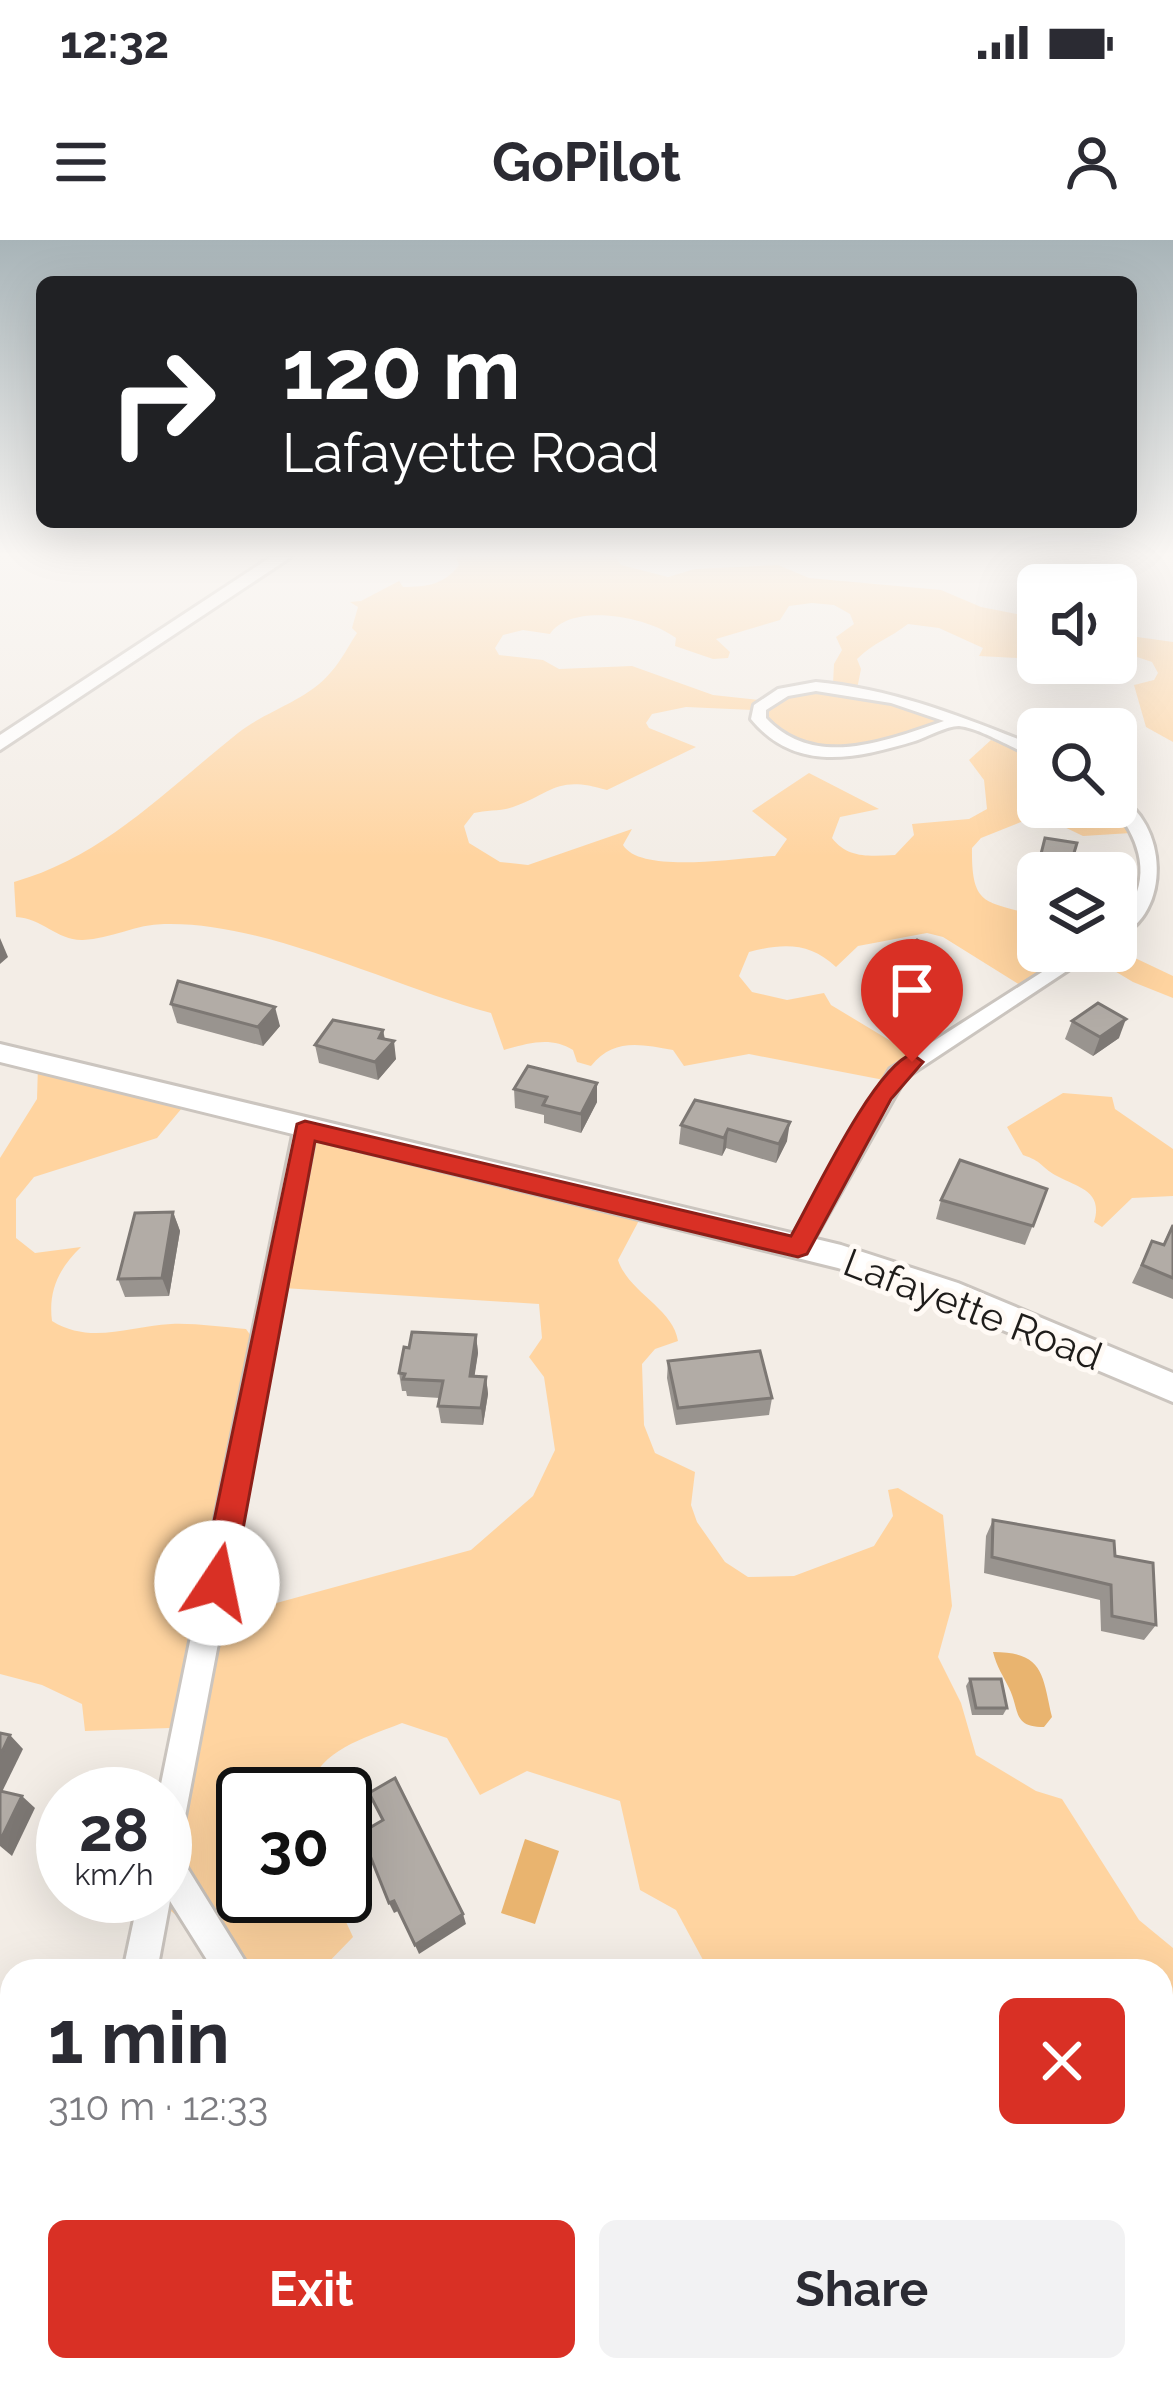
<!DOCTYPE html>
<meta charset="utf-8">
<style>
:root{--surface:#fff;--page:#f2f2f3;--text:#2b2b33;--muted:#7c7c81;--accent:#d93025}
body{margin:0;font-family:Raleway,sans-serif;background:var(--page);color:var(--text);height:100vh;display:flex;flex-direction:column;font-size:45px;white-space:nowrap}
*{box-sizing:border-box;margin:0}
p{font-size:39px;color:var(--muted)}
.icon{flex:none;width:66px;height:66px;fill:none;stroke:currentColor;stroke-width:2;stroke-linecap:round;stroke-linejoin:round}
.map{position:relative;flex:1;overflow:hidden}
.panel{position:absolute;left:0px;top:1719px;width:1173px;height:423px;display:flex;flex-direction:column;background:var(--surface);border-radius:36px 36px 0 0;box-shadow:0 12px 48px #0002}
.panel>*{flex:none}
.guide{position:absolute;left:36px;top:36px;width:1101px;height:252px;border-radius:18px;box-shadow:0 12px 48px #0002;background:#202124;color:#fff;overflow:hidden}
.fabs{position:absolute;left:1017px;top:324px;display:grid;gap:24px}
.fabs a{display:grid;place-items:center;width:120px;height:120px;border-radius:18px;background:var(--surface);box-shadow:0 12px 48px #0002;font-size:60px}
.speed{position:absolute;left:36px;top:1527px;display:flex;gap:24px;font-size:60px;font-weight:700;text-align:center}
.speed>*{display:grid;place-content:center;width:156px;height:156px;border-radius:50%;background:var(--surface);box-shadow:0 12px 48px #0002;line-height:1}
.speed small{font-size:30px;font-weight:400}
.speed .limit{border:6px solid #111;border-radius:18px;background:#fff;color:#111}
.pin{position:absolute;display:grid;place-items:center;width:102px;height:102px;color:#fff;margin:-123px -51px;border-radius:50% 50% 50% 0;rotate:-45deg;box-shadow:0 0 12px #0007}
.pin .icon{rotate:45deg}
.me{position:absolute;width:132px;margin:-66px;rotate:11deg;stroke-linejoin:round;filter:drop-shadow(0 0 9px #0008)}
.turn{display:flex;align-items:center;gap:42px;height:252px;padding:0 48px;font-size:54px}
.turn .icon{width:156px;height:156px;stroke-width:2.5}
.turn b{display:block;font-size:84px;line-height:102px}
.round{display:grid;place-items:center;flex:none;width:126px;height:126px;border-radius:18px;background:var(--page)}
.summary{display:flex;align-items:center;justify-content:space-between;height:204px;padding:0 48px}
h1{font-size:72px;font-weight:700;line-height:90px}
.action{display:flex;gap:24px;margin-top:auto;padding:24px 48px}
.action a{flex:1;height:138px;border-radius:18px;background:var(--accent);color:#fff;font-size:48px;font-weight:700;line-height:138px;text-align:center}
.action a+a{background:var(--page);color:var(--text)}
.status{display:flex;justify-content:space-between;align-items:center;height:84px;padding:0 60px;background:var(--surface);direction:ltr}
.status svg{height:33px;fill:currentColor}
header{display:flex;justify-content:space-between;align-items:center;height:156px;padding:0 48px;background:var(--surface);font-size:54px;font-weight:700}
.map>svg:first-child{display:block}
.green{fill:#ffd4a0;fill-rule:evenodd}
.water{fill:#e9b46f}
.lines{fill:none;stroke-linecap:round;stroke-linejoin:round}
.minor-casing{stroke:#cbc5bf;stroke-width:6}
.tertiary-casing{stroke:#cbc5bf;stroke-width:6}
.minor{fill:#fff;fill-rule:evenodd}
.tertiary{fill:#fff;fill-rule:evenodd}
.wall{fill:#99948f}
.shaded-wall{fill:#7d7874}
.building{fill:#b2aca6;stroke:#7d7874;stroke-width:3}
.route{fill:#d93025;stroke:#8d1f18;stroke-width:3}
.labels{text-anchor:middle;stroke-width:10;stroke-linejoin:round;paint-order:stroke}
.street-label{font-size:39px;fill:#1e1c1a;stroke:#fffaf5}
</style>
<div class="status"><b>12:32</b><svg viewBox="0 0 49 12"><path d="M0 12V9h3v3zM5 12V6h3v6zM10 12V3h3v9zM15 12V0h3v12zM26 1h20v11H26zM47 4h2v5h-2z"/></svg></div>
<header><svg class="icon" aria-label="menu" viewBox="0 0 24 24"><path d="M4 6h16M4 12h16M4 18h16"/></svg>GoPilot<svg class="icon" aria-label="person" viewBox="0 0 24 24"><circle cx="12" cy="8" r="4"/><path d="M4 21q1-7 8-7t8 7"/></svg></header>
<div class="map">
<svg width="1173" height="2141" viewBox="0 0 1173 2141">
<rect width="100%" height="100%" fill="#f3ede6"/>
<!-- green -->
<g class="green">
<path d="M 456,317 L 616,317 L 621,325 L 668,337 L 695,329 L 778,325 L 809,338 L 941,350 L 981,367 L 1038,378 L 1038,404 L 1022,408 L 1017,418 L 979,416 L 983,408 L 939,388 L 908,384 C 890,398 873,403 857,419 L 861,429 L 857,449 L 912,468 L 944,485 C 892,500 796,532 753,485 L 753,470 L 686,467 L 652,474 L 646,483 L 649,488 L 696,507 L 607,550 C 557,535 554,552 513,567 C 502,571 486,570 474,573 L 464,586 L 469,603 L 500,622 L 528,625 L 632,589 L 623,605 C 641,635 740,617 775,616 L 787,599 L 752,571 L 809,533 L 879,569 L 840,577 L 832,598 C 848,619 870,616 895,615 L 914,595 L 912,584 L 969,579 L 987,569 L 984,540 L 969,520 L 991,500 L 1038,515 L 1038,567 L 1116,567 L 1131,593 L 1083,596 L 1054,582 L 1026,580 L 981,598 L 972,608 C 971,673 990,658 1038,678 L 1038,711 L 1116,709 L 1173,736 L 1173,758 L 1133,742 L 1083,712 L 1020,745 L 943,697 L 927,693 L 858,706 L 836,727 C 810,702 783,703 749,712 L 739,736 L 752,752 L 787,760 L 824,753 L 831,765 L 909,812 L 884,840 L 749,814 L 684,826 L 673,810 C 640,804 613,798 591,826 L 577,822 L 573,810 C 551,796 528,803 504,810 L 491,773 C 391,746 265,681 164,684 C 137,684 110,699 83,700 C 58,701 42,678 16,677 L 14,642 C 105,616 166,550 238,493 C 267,470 307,461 331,432 C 341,421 349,405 357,393 L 352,388 L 358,367 L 350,362 L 361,361 L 399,341 L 403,347 C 428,347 445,344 459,325 ZM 812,363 L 834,365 L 850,374 L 854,384 L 836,397 L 842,410 L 834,424 L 833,444 L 796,445 L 759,460 L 713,455 L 632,426 L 559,429 L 543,420 L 499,415 L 495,408 L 503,395 L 523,390 L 550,394 C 571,362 647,376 676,398 L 675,406 L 713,419 L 728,418 L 730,412 L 716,399 L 780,380 L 789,366 Z"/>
<polygon points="1116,394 1173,402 1173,502 1146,487 1134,445 1154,440 1158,433 1152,422 1116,410"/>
<path d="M 38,825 L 187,862 L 157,898 L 34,937 L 16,959 L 16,998 L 35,1013 L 81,1007 C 59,1028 48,1051 52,1081 C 91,1105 129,1086 171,1084 C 195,1083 221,1087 246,1089 L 251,1096 L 204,1368 L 269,1365 L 471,1310 L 533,1256 L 555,1210 L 544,1137 L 529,1117 L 542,1098 L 539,1064 L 267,1047 L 263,1041 L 283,953 L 311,897 L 644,971 L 618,1020 C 629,1053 673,1068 678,1101 L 655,1109 L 642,1124 L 644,1185 L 655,1213 L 695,1232 L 691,1265 L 697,1282 L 725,1322 L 748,1337 L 794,1336 L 874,1306 L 893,1276 L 888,1250 L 898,1248 L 943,1275 L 952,1366 L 938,1417 L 961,1463 L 976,1515 L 1036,1551 L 1062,1559 L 1139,1680 L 1173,1708 L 1173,2076 L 1161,2069 L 1161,1731 L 709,1731 L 676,1670 L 640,1650 L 620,1561 L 527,1531 L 480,1555 L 447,1498 L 402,1483 C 370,1496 311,1512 310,1554 L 243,1554 L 243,1656 L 334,1656 L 353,1697 L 320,1731 L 211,1731 L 177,1676 L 153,1656 L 165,1656 L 165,1554 L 175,1497 L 170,1488 L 85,1491 L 82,1464 L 42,1445 L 0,1434 L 0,918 L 37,859 Z"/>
<path d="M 1063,853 L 1112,857 L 1115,869 L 1173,909 L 1173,956 L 1132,958 L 1102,987 L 1094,982 C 1104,950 1076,947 1055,935 C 1041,927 1042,921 1023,915 L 1007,887 Z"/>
</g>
<!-- water -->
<g class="water">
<path d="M 993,1412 C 1044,1412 1042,1434 1052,1477 L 1044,1487 C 1012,1487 1020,1470 1009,1448 C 1003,1435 997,1428 993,1412 Z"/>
<polygon points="525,1599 559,1611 535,1684 501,1673"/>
</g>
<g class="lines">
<defs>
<g id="minor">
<path d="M 816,442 C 895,449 965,478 1038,507 L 1038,518 C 1016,511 981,488 959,486 C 946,486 927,497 915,501 C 855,519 795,533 751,479 L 754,465 L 778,449 ZM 816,451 L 891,463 L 944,481 C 885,501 815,530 766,478 L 766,470 L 788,456 Z"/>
<path d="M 1116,555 C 1168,582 1173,674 1116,698 C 1116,681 1123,679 1131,665 C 1151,631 1137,595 1113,567 Z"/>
<polygon points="1075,711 1097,711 905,838 806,1013 790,1013 786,1007 890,829"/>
<polygon points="305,883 316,890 178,1613 251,1731 214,1731 170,1661 157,1731 123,1731 139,1656 165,1656 165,1554 159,1554 294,890"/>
<polygon points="40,2130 80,2130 78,2141 38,2141"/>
<polygon points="472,2130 515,2130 519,2141 476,2141"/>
</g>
<g id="tertiary">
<polygon points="271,317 291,317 0,510 0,495"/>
<polygon points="0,804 841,1005 958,1043 1173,1133 1173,1162 934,1061 838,1028 0,822"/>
</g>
</defs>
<!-- minor casing -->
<use href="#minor" class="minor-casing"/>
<!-- tertiary casing -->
<use href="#tertiary" class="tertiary-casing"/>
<!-- minor -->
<use href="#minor" class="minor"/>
<!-- tertiary -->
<use href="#tertiary" class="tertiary"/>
</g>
<!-- wall -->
<g class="wall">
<polygon points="1039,616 1038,633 1038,658 1029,656"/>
<polygon points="887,717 936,733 907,750 883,736"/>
<polygon points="171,764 280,786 263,806 177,783"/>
<polygon points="1072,781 1119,798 1093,816 1065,799"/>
<polygon points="383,790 385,799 396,819 378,840 319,823 315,805"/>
<polygon points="597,843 597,862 581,893 544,883 544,875 515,868 514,849"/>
<polygon points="695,860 787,901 776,923 726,908 722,916 679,904 681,885"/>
<polygon points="1047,949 1025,1005 936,979 941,960"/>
<polygon points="173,972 180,991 169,1056 125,1057 118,1039"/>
<polygon points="1173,984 1173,1059 1132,1043 1152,1001 1163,1004"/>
<polygon points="476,1095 478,1113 474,1136 486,1137 488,1154 483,1185 441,1183 438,1166 440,1158 407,1156 406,1151 402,1151 399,1133 409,1108"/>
<polygon points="668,1121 772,1158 769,1175 676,1185 667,1138"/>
<polygon points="993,1280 1115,1316 1156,1385 1144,1400 1101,1391 1100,1360 984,1333 986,1296"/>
<polygon points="970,1439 1007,1468 1003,1475 972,1475 966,1446"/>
</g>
<!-- shaded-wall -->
<g class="shaded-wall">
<polygon points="0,698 8,717 0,724"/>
<polygon points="940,714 936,733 907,750 911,731"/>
<polygon points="275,767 280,786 263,806 258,787"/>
<polygon points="1126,779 1119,798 1093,816 1100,797"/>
<polygon points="383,790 386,809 394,801 396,819 378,840 375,822 379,798"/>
<polygon points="597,843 597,862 581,893 581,874"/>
<polygon points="790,882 787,901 776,923 779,904"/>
<polygon points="728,889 726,908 722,916 724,898"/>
<polygon points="173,972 180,991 169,1056 162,1038"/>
<polygon points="476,1095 478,1113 472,1153 470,1136"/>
<polygon points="486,1137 488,1154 483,1185 481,1168"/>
<polygon points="10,1495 23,1509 0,1556 0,1516"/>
<polygon points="22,1556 35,1568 12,1616 0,1606 0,1601"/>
<polygon points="394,1661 398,1671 394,1673 389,1663"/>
<polygon points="463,1674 466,1684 419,1714 415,1705"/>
</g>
<!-- building -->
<g class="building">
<polygon points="1045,598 1077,603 1068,633 1038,633 1038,639 1035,638"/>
<polygon points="917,700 940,714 911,731 887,717"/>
<polygon points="178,741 275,767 258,787 171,764"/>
<polygon points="1098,763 1126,779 1100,797 1072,781"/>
<polygon points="333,780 383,790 379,798 394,801 375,822 315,805"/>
<polygon points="528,826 597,843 581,874 543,865 547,857 514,849"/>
<polygon points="695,860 790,882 779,904 728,889 724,898 681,885"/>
<polygon points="960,920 1047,949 1033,986 941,960"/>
<polygon points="173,972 162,1038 118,1039 135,973"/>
<polygon points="1173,985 1173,1038 1142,1025 1152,1001 1164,1005"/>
<polygon points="412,1092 476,1095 470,1136 486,1137 481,1168 438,1166 443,1141 403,1139 405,1134 399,1133 404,1107 409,1108"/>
<polygon points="760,1111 772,1158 678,1168 668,1121"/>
<polygon points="993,1280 1114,1301 1115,1316 1153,1323 1156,1385 1112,1376 1111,1345 992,1317"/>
<polygon points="970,1439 1001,1439 1007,1468 976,1468"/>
<polygon points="0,1493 10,1495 0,1516"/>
<polygon points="395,1538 463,1674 415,1705 394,1661 389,1663 361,1593 383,1580 369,1553"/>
<polygon points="0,1551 22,1556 0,1601"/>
<polygon points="718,2130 780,2130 772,2141 727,2141"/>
<polygon points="812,2130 892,2130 884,2141 821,2141"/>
</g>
<!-- sky -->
<linearGradient id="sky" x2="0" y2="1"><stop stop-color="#a8b4b8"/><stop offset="0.51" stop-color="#faf7f4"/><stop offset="1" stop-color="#faf7f4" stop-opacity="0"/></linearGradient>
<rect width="1173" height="617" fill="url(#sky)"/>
<!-- route -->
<path class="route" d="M 912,814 L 923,822 L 891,859 L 807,1014 L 798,1017 L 315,901 L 233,1343 L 228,1353 L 217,1358 L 205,1353 L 201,1343 L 297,884 L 305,881 L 791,996 C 813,957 874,827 912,814 Z"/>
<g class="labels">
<!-- street labels -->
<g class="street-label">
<text transform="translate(973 1069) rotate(21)" y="14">Lafayette Road</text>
</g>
</g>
</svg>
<div class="fabs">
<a><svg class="icon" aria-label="sound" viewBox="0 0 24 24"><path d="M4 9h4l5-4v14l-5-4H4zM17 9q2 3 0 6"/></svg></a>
<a><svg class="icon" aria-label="search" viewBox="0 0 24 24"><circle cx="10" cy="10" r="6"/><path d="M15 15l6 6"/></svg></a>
<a><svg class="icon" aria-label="layers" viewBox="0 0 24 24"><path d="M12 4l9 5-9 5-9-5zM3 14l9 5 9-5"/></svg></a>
</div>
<div class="speed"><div>28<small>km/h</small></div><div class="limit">30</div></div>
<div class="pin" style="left:912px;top:822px;background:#d93025"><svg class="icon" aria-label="arrive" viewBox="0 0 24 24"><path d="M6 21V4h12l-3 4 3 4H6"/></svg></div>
<svg class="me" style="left:217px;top:1343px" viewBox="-20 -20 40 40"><circle r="19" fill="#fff"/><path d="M0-13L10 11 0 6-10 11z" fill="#d93025"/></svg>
<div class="guide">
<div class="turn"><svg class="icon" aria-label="right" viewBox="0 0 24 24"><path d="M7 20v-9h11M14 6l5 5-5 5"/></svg><div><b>120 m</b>Lafayette Road</div></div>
</div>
<section class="panel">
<div class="summary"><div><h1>1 min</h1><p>310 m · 12:33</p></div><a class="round" style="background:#d93025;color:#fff"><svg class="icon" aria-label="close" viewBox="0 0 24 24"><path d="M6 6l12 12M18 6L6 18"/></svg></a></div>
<div class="action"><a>Exit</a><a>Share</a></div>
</section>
</div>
